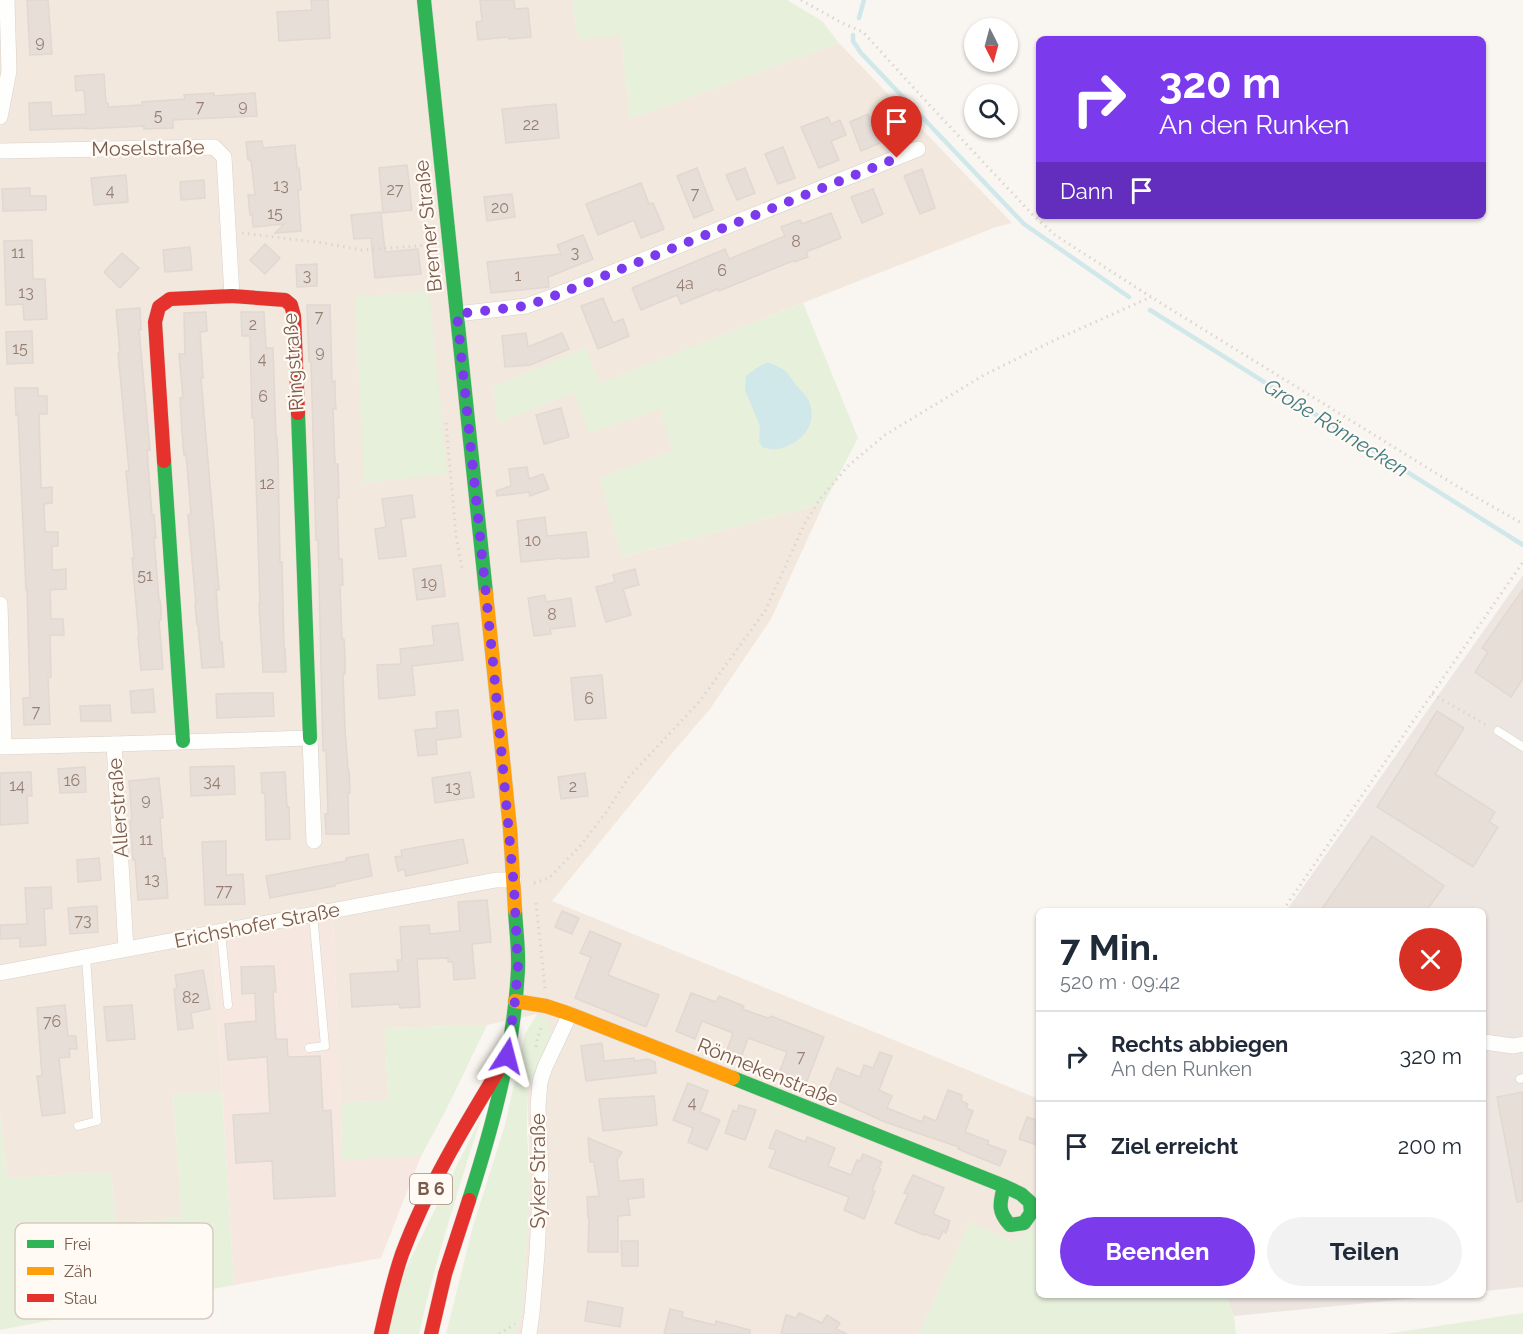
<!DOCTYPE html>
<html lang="de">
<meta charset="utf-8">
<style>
:root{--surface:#fff;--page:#f2f2f3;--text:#1f2937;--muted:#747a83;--line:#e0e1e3;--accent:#7c3aed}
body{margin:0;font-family:Raleway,sans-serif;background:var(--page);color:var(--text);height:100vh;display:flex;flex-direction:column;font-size:22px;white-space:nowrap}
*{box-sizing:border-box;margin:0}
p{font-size:20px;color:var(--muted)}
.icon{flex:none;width:33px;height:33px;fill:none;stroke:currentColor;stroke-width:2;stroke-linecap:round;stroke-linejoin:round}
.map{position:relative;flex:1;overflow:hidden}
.drawer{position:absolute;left:1036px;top:908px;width:450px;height:390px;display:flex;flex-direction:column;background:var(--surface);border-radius:9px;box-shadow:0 2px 4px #0004}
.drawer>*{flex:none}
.guide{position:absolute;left:1036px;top:36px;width:450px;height:183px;border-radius:9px;box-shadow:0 2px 4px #0004;background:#7c3aed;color:#fff;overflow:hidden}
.needle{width:39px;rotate:174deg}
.fabs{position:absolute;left:964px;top:18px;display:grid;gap:12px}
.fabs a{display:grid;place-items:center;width:54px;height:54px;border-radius:50%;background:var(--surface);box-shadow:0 2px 4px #0004;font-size:30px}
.pin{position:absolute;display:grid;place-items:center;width:51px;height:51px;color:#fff;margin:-62px -26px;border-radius:50% 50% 50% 0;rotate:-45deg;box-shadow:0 0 6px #0007}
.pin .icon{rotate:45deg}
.me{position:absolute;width:66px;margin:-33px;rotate:9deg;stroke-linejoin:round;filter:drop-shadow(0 0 4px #0008)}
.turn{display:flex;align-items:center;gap:21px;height:126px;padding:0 24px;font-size:27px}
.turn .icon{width:78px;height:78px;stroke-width:2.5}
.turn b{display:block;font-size:42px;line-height:51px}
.then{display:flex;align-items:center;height:57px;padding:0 24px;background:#0003;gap:12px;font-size:22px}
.round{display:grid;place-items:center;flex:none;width:63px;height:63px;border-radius:32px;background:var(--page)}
.head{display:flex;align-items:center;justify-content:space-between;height:102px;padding:0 24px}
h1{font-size:36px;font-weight:700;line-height:45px}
.button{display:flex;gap:12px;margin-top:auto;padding:12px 24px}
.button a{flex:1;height:69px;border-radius:36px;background:var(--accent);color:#fff;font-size:24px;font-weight:700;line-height:69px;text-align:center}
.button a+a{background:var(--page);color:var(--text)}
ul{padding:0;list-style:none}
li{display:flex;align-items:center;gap:18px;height:90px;padding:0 24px;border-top:2px solid var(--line)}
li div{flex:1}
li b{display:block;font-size:22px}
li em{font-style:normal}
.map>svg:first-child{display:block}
.residential{fill:#f2e8de}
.commercial{fill:#f6e8e1}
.industrial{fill:#ede5e0}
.green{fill:#e7f0db}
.water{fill:#d0e8ea}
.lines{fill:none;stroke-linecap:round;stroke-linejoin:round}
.stream{stroke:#d0e8ea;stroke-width:4.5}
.building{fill:#e6ded7;stroke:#e2d8d2;stroke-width:1.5}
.lane-casing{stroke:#d7d1cb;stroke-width:9}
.street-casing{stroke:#d7d1cb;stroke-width:16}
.fast-casing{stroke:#d9d2cb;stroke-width:15}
.slow-casing{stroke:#d9d2cb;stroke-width:15}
.jam-casing{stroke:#d9d2cb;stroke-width:15}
.path{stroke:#dcd5d0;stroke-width:3;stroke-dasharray:1.5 4.5;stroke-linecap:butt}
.lane{stroke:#fefefd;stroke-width:8}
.street{stroke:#fefefd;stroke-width:15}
.fast{stroke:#30b455;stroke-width:14}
.slow{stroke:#ff9f0a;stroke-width:14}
.jam{stroke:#e5322d;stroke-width:14}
.route{stroke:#7c3aed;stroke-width:10;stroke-dasharray:0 18}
.labels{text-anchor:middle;stroke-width:4.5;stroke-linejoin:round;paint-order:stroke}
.number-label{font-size:16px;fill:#977e72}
.shield{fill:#fffaf3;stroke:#a28b7f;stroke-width:1.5}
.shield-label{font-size:18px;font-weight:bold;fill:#7a5c4d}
.street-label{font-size:20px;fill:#7a5c4d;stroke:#fffaf3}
.water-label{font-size:21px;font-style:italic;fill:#437c86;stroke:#fffaf3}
.key{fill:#fffaf3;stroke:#d7cbc1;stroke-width:1.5}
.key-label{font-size:16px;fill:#7a5c4d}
</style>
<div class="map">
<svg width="1523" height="1334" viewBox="0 0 1523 1334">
<rect width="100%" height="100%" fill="#f9f5f0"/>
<!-- residential -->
<polygon class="residential" points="0,0 572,0 578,39 621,35 630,119 839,43 1012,223 996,227 701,343 673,451 600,478 623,557 824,503 771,619 710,709 673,752 552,901 1039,1099 1039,1225 1014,1241 970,1223 919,1334 515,1334 522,1313 530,1178 527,1091 551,1036 537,1014 487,1025 385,1028 388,1100 341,1103 333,921 213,942 222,1091 173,1095 182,1217 116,1224 111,1172 7,1178 0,1113"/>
<!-- commercial -->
<polygon class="commercial" points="333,920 341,1103 342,1159 421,1156 381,1258 234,1285 213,942"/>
<!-- industrial -->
<g class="industrial">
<polygon points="1523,575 1523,1287 1484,1291 1484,910 1287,910"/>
<polygon points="1226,1294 1447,1295 1234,1316"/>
</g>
<!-- green -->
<g class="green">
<polygon points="572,0 787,0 822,21 839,43 630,119 621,36 578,39"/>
<polygon points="429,291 447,474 364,483 355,297"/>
<polygon points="803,303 858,438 824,503 622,557 600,478 672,451 660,409 589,433 573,393 498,423 493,387 586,347 600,383"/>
<polygon points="537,1014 549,1021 551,1036 527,1091 527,1134 530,1178 522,1313 515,1334 446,1334 473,1226 505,1125 525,1034"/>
<polygon points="487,1025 446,1110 421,1156 342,1160 341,1103 388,1100 385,1028"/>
<polygon points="222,1091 234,1285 0,1330 0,1113 7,1178 111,1172 116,1224 182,1217 173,1095"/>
<path d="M 482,1115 C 459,1188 435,1260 419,1334 L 388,1334 L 405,1270 Z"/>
<polygon points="970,1222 1013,1241 1039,1225 1040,1294 1226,1295 1234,1316 1236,1334 919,1334"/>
<polygon points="1523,1313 1523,1334 1386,1334"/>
</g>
<!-- water -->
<path class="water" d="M 768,362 C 775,365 783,368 788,374 C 791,377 793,382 796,385 C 801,391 808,396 810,404 C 816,422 805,439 789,445 C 779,450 772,451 762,447 L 759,441 L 760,426 L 745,390 L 746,376 L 758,367 Z"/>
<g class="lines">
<!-- stream -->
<g class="stream">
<polyline points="859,18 864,0"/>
<polyline points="853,35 853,41 861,53 1024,224 1129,297"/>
<polyline points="1150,310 1523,545"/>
</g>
</g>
<!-- building -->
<g class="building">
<polygon points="27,0 48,0 52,54 30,55"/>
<polygon points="311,0 328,0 330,38 279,41 277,12 312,10"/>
<polygon points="480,0 514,0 515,9 528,8 531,37 509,39 508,37 478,40 476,22 482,21"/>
<polygon points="104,74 106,103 108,103 108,107 142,105 142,102 185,99 184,95 214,93 214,96 255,93 257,116 173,120 173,128 144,129 144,126 86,129 86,128 30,130 29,103 51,102 52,116 86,114 84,90 76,91 75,76"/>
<polygon points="556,104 559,138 506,143 502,109"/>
<polygon points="868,114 880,143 861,151 850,122"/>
<polygon points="828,117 831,124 840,120 846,135 831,141 839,160 819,168 801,127"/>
<polygon points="262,141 263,148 295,145 297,168 299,168 301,190 298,190 301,231 275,233 284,224 253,227 252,214 250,215 248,195 255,195 251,160 248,160 246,142"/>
<polygon points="783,147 795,178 778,184 765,154"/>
<polygon points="407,165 412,210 383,213 379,168"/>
<polygon points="697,168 713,210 694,218 677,176"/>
<polygon points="745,168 755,193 737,200 726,175"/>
<polygon points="922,169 935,208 920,214 904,176"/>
<polygon points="126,175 128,202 94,205 91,178"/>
<polygon points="204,180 205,198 181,200 180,182"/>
<polygon points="641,183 649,204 653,203 664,229 641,238 634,220 598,235 586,204"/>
<polygon points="30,188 30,196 46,196 46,210 3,211 2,189"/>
<polygon points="873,189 883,214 862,223 851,197"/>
<polygon points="512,194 515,217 487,221 484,197"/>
<polygon points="381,212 385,252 418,249 421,274 375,278 371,238 354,239 351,215"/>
<polygon points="831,213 841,238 806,252 808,257 795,262 795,260 719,291 718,289 681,304 677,295 641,310 632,288 725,249 729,259 785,236 781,227 800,220 802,224"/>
<polygon points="583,235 593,259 548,277 549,287 491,293 487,262 561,254 557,245"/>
<polygon points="32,240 33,279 45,279 47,319 24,320 23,304 6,305 4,241"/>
<polygon points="265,244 280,258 265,274 250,260"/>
<polygon points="190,247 192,270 165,272 163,250"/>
<polygon points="122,253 139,268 120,288 104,272"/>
<polygon points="317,264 317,286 297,287 296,265"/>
<polygon points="603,298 613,323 623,319 629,336 598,349 581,306"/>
<polygon points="307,305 330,305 332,382 335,381 335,395 336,409 333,409 335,464 338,464 339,498 337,498 339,559 342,559 343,585 340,585 342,639 344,639 345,657 345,674 343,674 345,730 348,770 349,770 350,793 348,793 349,834 326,834 325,814 328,814 326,750 323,751 318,540 316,540 311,362 309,362"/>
<polygon points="140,308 141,330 139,330 150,450 147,450 152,515 154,515 156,538 154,538 159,600 160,600 161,608 161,620 159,620 163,669 141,670 138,637 139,637 132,558 134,558 126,471 129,471 118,353 120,353 116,310"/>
<polygon points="206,312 207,331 200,332 203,378 201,378 219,590 216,590 220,643 222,642 224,667 202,668 198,625 197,625 195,604 196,604 188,515 191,514 186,454 184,455 182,433 180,398 183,398 179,354 185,354 184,313"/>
<polygon points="241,312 264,312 266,348 273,348 276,437 277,437 278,459 280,562 282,562 284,649 285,649 286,672 263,672 259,603 260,603 254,418 252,418 250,336 242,336"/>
<polygon points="32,331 33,363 7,364 6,332"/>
<polygon points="526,333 528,347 562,333 569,349 530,365 505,367 502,336"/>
<polygon points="15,388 38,388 38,396 47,396 47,414 39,414 41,488 52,487 52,503 44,504 45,532 58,532 58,546 52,546 52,570 66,569 66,589 50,590 51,619 63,619 64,635 50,635 51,677 48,678 50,724 24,725 23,698 30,698 27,590 26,590 18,415 16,415"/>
<polygon points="561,408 569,437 544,444 536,415"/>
<polygon points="527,467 529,479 543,474 549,489 530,496 529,492 497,496 496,491 511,486 509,469"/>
<polygon points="412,495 415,517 401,519 406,556 379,559 375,529 386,527 382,499"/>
<polygon points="545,517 547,536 586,532 589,557 562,559 562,558 521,562 517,521"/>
<polygon points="441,565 445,596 417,600 413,569"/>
<polygon points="635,569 639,585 623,589 631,615 606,622 596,587 615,582 613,575"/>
<polygon points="1523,589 1523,679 1511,697 1475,672 1488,652 1482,648"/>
<polygon points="545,595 546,602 571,598 575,626 550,629 551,634 534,636 528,598"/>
<polygon points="458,623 463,660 412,666 415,695 379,699 377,665 401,664 400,649 434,645 432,626"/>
<polygon points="602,675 606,718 575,720 571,678"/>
<polygon points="153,689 155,712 132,713 130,691"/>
<polygon points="249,693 273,693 274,716 217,718 216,694"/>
<polygon points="110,705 111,721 81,721 80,706"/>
<polygon points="458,710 461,737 436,740 437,754 418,756 415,730 437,728 436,712"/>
<polygon points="1437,711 1464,728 1435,774 1495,812 1489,822 1498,827 1473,867 1377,807"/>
<polygon points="234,766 235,794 191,796 190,767"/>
<polygon points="85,767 86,792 60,793 58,769"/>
<polygon points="31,772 32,796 27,796 28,823 0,825 0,773"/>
<polygon points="285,772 287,807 289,807 290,839 266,840 265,793 262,793 261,773"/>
<polygon points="470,772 474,797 435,803 432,778"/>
<polygon points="585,773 588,796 561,799 558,777"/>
<polygon points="159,778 163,818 160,818 163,858 165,858 168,898 138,900 135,860 133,860 130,821 132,820 129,781"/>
<polygon points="1372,836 1444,886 1427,910 1321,910"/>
<polygon points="463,839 468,863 406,876 404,869 398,871 395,857 402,856 401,850"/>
<polygon points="226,841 226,875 243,874 245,904 205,905 202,842"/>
<polygon points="368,854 372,876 335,884 335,886 270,898 266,876 346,861 346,858"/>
<polygon points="99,858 101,880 78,882 77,860"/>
<polygon points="51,887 52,908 44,909 46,945 20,947 20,938 0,939 0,925 27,924 25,888"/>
<polygon points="487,900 491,942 472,944 475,978 454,980 453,962 448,962 448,958 417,959 420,1007 400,1008 399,1004 352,1007 350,974 398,971 397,960 402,960 400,927 429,925 430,934 460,931 458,902"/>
<polygon points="97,906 98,932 70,934 68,908"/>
<polygon points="562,911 579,918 572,934 555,927"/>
<polygon points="590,931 621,944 608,975 659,995 646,1027 575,998 591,957 580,953"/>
<polygon points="274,966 276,992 273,992 276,1039 287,1039 288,1057 320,1056 323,1111 331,1110 335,1196 274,1199 272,1161 236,1163 233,1115 270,1113 267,1057 228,1060 225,1024 256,1021 255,993 242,994 241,967"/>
<polygon points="203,970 210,1009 191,1013 193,1028 178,1030 174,989 177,988 175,975"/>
<polygon points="691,993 716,1002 719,996 744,1006 742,1009 768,1018 771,1016 824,1037 805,1086 778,1076 787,1052 748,1038 742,1055 727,1050 733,1033 702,1021 695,1039 676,1031"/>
<polygon points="65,1005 68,1036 76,1036 77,1049 69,1049 70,1057 59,1058 65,1113 42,1116 37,1076 42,1076 37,1008"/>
<polygon points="132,1005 135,1039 107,1041 104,1007"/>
<polygon points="602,1043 604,1061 634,1058 634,1061 648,1059 655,1062 656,1073 586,1081 581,1046"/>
<polygon points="880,1052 892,1056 879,1090 892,1096 887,1108 922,1122 924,1116 936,1121 948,1090 962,1095 961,1101 968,1104 966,1108 973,1111 965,1132 989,1141 987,1144 1006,1151 1000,1166 958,1149 959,1147 885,1122 826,1095 837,1068 860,1077 864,1065 873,1068"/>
<polygon points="688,1083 708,1091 700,1112 720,1120 707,1150 688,1142 693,1128 673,1120"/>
<polygon points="1523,1092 1523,1201 1517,1202 1497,1097"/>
<polygon points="654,1096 657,1125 603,1131 599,1099"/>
<polygon points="739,1105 756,1110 745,1140 725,1133 733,1110 737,1112"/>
<polygon points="1027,1117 1040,1121 1040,1146 1019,1139"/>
<polygon points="776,1130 805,1142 807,1137 835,1148 828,1166 851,1175 857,1160 860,1161 863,1154 882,1162 879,1168 881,1169 872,1190 875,1191 864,1219 844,1210 849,1197 769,1167 776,1150 769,1148"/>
<polygon points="588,1138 622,1152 617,1160 619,1181 643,1179 644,1197 628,1199 630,1215 618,1216 618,1252 588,1252 589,1218 588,1218 587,1197 599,1196 594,1162 590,1162"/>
<polygon points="913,1175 944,1188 933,1214 950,1221 946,1233 943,1231 939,1239 925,1234 924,1235 895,1223 908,1194 904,1193"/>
<polygon points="621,1241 638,1241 638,1266 622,1266"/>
<polygon points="588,1301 623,1308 620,1327 585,1321"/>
<polygon points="670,1309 683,1312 682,1317 715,1325 716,1321 750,1330 750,1334 664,1334"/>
<polygon points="799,1313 822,1323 827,1315 840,1323 836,1329 847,1334 781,1334 786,1315 796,1318"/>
</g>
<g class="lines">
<defs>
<g id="lane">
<polyline points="1498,731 1523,747"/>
<polyline points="221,932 228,1005"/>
<polyline points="309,1048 325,1046 313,914"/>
<polyline points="1520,1079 1523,1078"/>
<polyline points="78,1126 97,1121 86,957"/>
</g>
<g id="street">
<polyline points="0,117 9,71 7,0"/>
<polyline points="0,151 214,147 224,157 232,296"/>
<polyline points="457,314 526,306 554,296 918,149"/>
<polyline points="0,604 4,746"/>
<polyline points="114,744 310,738 314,841"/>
<polyline points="0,747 114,744 126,949"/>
<polyline points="0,973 496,880 514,880"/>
<polyline points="1484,1042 1513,1046 1523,1044"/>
<polyline points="529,1334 532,1313 537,1254 541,1174 538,1107 540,1082 545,1067 570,1014"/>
</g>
<g id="fast">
<polyline points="424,0 486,593"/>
<polyline points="298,413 310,738"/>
<polyline points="164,461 183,741"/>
<path d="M 733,1078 L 1004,1186 L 1021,1194 L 1030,1202 L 1031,1213 L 1024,1223 L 1010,1225 C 997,1211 1000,1203 1004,1186"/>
<path d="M 469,1200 C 493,1125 514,1048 518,970 C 519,950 516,930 515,910"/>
</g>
<g id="slow">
<polyline points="486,593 510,829 515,910"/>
<polyline points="515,1001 546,1006 570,1014 733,1078"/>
</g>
<g id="jam">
<polyline points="164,461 155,322 159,307 170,299 232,296 285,300 291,305 294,316 298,413"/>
<path d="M 381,1334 C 387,1307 393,1280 402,1254 C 428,1184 468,1120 507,1056"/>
<polyline points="431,1334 445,1274 469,1200"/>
</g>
</defs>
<!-- lane casing -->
<use href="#lane" class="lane-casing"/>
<!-- street casing -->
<use href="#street" class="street-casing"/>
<!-- fast casing -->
<use href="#fast" class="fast-casing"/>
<!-- slow casing -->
<use href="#slow" class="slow-casing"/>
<!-- jam casing -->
<use href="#jam" class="jam-casing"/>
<!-- path -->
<g class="path">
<polyline points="801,0 842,23 863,32 923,98 1032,214 1055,235 1151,297 1460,488 1523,524"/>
<polyline points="242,233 323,243 362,250 429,245"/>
<polyline points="446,423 456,536 462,568"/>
<polyline points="1432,694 1488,726"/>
<polyline points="534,883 549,878 581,845 607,811 629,777 699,702 765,611 805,523 820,499 849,465 885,435 984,375 1055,340 1151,297"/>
<polyline points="536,903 545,989"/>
<polyline points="1283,910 1523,562"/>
<polyline points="536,1047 537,1040 542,1025"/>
<polyline points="499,1334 515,1324"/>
</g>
<!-- lane -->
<use href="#lane" class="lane"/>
<!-- street -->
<use href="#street" class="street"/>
<!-- fast -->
<use href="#fast" class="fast"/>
<!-- slow -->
<use href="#slow" class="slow"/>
<!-- jam -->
<use href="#jam" class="jam"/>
</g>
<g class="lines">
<!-- route -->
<polyline class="route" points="507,1056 515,1001 518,968 514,887 494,672 457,314 526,306 554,296 897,158"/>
</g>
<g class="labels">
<!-- number labels -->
<g class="number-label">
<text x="40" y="47">9</text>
<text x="243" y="111">9</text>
<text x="200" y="112">7</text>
<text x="158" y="121">5</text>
<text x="531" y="130">22</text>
<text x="281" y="191">13</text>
<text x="395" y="195">27</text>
<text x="110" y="196">4</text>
<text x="695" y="199">7</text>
<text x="500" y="213">20</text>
<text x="275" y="219">15</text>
<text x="796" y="247">8</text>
<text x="18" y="258">11</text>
<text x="575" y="258">3</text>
<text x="722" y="276">6</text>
<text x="307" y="281">3</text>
<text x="518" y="281">1</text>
<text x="685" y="289">4a</text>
<text x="26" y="298">13</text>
<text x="319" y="322">7</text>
<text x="253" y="330">2</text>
<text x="20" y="354">15</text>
<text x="320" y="357">9</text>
<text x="262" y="364">4</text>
<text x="263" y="402">6</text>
<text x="267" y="489">12</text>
<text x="533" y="546">10</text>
<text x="145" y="581">51</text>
<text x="429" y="588">19</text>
<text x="552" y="620">8</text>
<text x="589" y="704">6</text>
<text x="36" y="717">7</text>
<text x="72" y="786">16</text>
<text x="212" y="787">34</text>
<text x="17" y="791">14</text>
<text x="573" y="792">2</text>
<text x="453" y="793">13</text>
<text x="146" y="805">9</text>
<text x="146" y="845">11</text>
<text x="152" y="885">13</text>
<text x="224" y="896">77</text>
<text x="83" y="926">73</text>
<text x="191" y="1003">82</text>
<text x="52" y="1027">76</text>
<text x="801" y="1062">7</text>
<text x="692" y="1108">4</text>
</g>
<!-- shield labels -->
<rect class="shield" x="410" y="1174" width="42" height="30" rx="4.5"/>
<g class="shield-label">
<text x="431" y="1195">B 6</text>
</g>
<!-- street labels -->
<g class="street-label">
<text transform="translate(148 148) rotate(-1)" y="7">Moselstraße</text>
<text transform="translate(428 226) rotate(-96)" y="7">Bremer Straße</text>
<text transform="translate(293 362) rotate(-94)" y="7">Ringstraße</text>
<text transform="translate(118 808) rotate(-94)" y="7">Allerstraße</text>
<text transform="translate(257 925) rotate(-11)" y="7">Erichshofer Straße</text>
<text transform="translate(768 1072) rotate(22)" y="7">Rönnekenstraße</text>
<text transform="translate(538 1171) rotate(-90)" y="7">Syker Straße</text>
</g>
<!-- water labels -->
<g class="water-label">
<text transform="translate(1336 428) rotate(32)" y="7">Große Rönnecken</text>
</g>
</g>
<!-- legend -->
<rect x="15" y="1223" width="198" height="96" rx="9" class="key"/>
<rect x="27" y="1240" width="27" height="8" fill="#30b455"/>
<rect x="27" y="1267" width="27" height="8" fill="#ff9f0a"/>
<rect x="27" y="1294" width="27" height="8" fill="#e5322d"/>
<g class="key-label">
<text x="64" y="1250">Frei</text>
<text x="64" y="1277">Zäh</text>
<text x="64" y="1304">Stau</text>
</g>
</svg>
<div class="fabs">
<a><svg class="needle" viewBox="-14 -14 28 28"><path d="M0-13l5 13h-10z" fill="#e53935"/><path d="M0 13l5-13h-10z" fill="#747a83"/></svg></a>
<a><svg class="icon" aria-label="search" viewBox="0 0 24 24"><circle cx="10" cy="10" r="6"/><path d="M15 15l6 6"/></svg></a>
</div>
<div class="pin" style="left:897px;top:158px;background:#d93025"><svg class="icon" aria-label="arrive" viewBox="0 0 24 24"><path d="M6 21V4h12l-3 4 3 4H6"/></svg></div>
<svg class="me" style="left:507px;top:1056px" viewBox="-20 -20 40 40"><path d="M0-17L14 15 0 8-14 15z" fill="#7c3aed" stroke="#fff" stroke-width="4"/></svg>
<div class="guide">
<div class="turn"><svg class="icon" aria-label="right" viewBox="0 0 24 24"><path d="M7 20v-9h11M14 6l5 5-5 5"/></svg><div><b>320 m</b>An den Runken</div></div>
<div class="then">Dann<svg class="icon" aria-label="arrive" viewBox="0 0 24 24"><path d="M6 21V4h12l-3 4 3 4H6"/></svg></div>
</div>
<section class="drawer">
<div class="head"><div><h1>7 Min.</h1><p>520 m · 09:42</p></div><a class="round" style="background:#d93025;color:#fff"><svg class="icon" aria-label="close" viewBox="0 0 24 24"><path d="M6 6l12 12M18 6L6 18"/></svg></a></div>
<ul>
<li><svg class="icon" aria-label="right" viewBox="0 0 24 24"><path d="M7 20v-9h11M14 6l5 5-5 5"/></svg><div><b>Rechts abbiegen</b><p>An den Runken</p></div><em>320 m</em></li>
<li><svg class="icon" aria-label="arrive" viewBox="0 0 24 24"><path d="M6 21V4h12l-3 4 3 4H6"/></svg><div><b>Ziel erreicht</b></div><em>200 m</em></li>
</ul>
<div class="button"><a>Beenden</a><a>Teilen</a></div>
</section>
</div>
